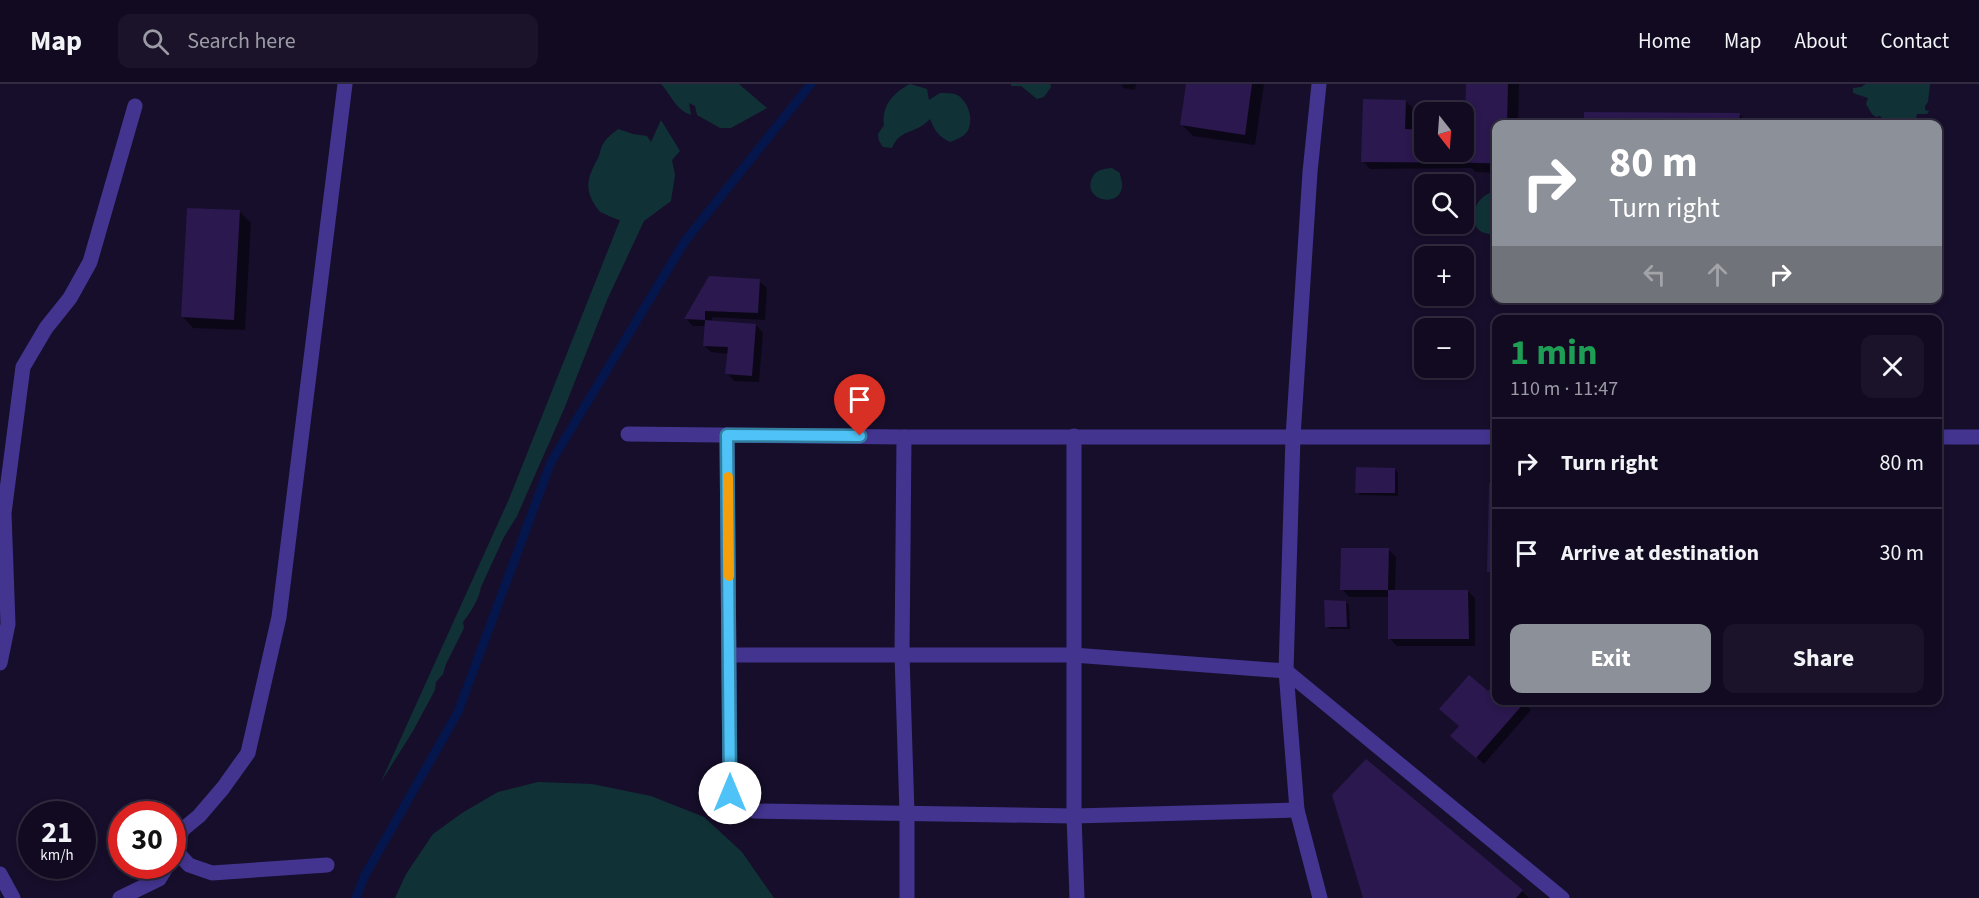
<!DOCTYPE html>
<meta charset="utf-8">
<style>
:root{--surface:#110a20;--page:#1a1329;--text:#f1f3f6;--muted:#9c9aa5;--line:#302b3e;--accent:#8c9099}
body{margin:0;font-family:"Source Sans 3",sans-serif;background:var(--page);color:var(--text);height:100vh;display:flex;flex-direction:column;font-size:22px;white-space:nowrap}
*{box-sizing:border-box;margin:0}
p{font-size:20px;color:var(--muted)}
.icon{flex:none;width:33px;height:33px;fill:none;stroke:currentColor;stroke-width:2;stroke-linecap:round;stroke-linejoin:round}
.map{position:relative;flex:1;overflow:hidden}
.side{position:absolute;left:1492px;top:231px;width:450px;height:390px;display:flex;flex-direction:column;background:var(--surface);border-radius:12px;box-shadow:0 3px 9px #0003,0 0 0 2px var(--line)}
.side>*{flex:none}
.hud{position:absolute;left:1492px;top:36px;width:450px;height:183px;border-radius:12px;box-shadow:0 3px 9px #0003,0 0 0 2px var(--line);background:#8c9099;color:#fff;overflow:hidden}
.needle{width:39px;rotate:163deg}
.buttons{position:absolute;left:1414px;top:18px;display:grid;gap:12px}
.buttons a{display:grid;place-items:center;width:60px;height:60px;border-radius:12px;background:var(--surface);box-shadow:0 3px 9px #0003,0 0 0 2px var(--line);font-size:30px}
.speed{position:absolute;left:18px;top:717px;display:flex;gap:12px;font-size:30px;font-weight:700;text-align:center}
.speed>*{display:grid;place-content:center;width:78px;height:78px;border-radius:50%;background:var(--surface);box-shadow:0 3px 9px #0003,0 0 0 2px var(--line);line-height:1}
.speed small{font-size:15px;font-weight:400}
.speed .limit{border:9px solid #d22;background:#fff;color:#111}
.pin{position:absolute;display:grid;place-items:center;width:51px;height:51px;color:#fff;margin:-62px -26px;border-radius:50% 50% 50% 0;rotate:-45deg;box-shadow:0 0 6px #0007}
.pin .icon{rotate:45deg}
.me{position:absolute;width:66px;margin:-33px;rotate:0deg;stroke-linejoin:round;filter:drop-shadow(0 0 4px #0008)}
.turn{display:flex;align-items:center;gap:21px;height:126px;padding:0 18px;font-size:27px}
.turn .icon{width:78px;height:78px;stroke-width:2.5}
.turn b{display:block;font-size:42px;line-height:51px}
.lanes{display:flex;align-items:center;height:57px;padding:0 18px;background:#0003;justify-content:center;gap:30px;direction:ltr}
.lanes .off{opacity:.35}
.round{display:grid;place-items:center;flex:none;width:63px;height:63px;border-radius:12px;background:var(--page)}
.head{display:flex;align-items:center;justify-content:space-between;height:102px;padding:0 18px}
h1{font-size:36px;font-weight:700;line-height:45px;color:#1e9e55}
.primary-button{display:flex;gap:12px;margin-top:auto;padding:12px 18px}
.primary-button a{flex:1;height:69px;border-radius:12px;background:var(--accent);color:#fff;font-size:24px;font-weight:700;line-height:69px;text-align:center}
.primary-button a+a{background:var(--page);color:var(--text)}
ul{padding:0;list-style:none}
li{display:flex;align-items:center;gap:18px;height:90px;padding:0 18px;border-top:2px solid var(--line)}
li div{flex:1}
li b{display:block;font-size:22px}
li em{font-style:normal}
header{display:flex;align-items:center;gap:36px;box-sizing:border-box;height:84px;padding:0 30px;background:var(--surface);border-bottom:2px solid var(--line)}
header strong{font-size:28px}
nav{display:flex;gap:33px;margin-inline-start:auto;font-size:21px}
.search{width:420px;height:54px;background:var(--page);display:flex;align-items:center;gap:15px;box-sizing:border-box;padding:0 21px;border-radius:12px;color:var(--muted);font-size:22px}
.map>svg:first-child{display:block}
.green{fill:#103236}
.shadow{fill:#0007}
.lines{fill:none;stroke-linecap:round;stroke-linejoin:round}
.stream{stroke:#05164d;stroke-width:9}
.building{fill:#2a184e}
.minor{stroke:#43348f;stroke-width:15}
.route-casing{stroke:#337fa1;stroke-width:15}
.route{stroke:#4fc3f7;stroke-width:10}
.slow{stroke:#f59e0b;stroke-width:10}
</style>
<header>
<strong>Map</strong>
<div class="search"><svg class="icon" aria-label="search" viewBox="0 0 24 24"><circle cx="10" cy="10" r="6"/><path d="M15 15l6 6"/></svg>Search here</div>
<nav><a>Home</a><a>Map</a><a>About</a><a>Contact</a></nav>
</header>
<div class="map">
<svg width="1979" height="814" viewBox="0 0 1979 814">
<rect width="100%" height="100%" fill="#170e2b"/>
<!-- green -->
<g class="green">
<path d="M 661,0 L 739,0 L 767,24 L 731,44 L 720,44 L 697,31 L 695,22 L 689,19 L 691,31 C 675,25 672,12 661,0 Z"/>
<path d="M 910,0 L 927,5 L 929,16 L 940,9 C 945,9 951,9 955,10 C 968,15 975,37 967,48 C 963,53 956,56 950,58 C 938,52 935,47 930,35 C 915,51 900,44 892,64 L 883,63 L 879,57 L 878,50 L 884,41 C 881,22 894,8 910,0 Z"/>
<polygon points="1011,0 1050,0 1051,3 1044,13 1037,15 1021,2 1011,2"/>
<polygon points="1866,0 1930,0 1928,18 1925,22 1925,26 1929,27 1927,30 1917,30 1915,40 1881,40 1883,35 1880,32 1876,33 1872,30 1866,20 1868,14 1853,9 1853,4 1861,3"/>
<path d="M 661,36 L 680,67 L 672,76 L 675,91 L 671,117 L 644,137 L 607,216 L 564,325 L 517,432 L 504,453 L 481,503 C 479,515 471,528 463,538 L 464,544 L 446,580 L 443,590 L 436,598 L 435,606 L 413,647 L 381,698 L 509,415 L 620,136 C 613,135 607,130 600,128 C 584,108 586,96 597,76 C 600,71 600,66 602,62 C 605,55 612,50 618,45 L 633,50 L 647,52 L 651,58 Z"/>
<path d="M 1112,84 L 1120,89 C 1120,93 1123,99 1122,103 C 1119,125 1082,116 1092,94 C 1096,85 1104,85 1112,84 Z"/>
<path d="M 1497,106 L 1497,151 C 1492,150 1483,150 1479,146 C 1475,142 1474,138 1474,133 C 1475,117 1483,111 1497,106 Z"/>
<polygon points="538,698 592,700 651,712 704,733 742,768 774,814 395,814 406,790 433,750 462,729 498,708"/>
</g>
<!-- shadow -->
<g class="shadow">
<polygon points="1136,0 1135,6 1124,4 1121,1"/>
<polygon points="1188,0 1264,0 1255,61 1193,52 1182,41"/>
<polygon points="1467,0 1519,0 1518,40 1497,40 1497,77 1473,76 1473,79 1497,80 1497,89 1475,88 1472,84 1370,85 1363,77 1406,17 1413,25 1412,47 1425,47 1425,68 1464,68"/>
<polygon points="1586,29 1739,30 1749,40 1586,40"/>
<polygon points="240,128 251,139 245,246 193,244 183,233"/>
<polygon points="759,197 767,204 765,236 712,233 712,238 756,241 763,249 759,298 734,297 727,289 729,270 711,268 704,261 706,242 693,242 686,235"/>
<polygon points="1395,385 1398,389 1398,412 1360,411 1357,408"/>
<polygon points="1497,401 1497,496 1489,488"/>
<polygon points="1389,466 1396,473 1395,507 1468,507 1475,514 1475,562 1397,562 1390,555 1390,513 1349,513 1342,505"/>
<polygon points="1346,518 1349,521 1350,545 1330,545 1326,542"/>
<polygon points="1497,598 1497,616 1521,616 1531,626 1484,680 1460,659 1488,609"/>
<polygon points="1522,807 1529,814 1364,814"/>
</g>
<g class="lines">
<!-- stream -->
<polyline class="stream" points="356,814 364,793 458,628 551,378 685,157 811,0"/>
</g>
<!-- building -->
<g class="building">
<polygon points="1186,0 1252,0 1245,51 1180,41"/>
<polygon points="1466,0 1508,0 1507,40 1497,40 1497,79 1361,78 1363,15 1406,16 1405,45 1425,46 1425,68 1464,68"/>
<polygon points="1584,28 1740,29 1739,40 1584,40"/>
<polygon points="187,124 240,126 234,236 181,233"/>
<polygon points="709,192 760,195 758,229 705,227 705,236 684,235"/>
<polygon points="705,236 756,240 752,292 725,290 728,263 703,262"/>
<polygon points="1356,383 1395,384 1395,409 1355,409"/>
<polygon points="1489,399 1497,399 1497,488 1487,488"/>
<polygon points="1341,464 1389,464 1388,506 1340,506"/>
<polygon points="1388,506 1468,506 1469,555 1388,555"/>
<polygon points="1324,516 1346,517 1347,543 1325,543"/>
<polygon points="1469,591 1488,607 1497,596 1497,616 1525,618 1476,674 1450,652 1459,642 1439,625"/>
<polygon points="1366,675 1523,806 1516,814 1363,814 1332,711"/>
</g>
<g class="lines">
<!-- minor -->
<g class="minor">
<polyline points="1319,0 1310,88 1293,353 1286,587 1297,726 1320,814"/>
<polyline points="628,350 904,353 1497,353"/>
<polyline points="727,351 730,709 740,722 754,727 1074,732 1297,726"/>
<polyline points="1074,352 1074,732 1077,814"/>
<polyline points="904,353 902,571 907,730 907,814"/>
<polyline points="1938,353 1979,353"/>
<polyline points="729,571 1073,571 1286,587 1562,814"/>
<polyline points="0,579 8,540 4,429 23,283 46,244 70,214 90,178 135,22"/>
<polyline points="176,767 182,746 199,732 223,704 248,669 279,533 345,0"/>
<polyline points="172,772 176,767 189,781 212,789 327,781"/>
<polyline points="0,790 13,814"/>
<polyline points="120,814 159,795 167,782"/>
</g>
</g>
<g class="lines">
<defs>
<polyline id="route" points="730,709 727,351 860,352"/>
</defs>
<!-- route casing -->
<use href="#route" class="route-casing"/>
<!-- route -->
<use href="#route" class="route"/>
<!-- slow -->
<polyline class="slow" points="728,393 729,492"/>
</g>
</svg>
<div class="buttons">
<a><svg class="needle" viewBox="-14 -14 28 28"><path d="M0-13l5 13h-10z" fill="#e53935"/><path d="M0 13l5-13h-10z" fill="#9c9aa5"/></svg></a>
<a><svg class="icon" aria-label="search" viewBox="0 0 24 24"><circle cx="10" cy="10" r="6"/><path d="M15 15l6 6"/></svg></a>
<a>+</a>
<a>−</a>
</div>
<div class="speed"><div>21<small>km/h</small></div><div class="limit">30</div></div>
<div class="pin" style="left:860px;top:352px;background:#d93025"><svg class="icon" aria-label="arrive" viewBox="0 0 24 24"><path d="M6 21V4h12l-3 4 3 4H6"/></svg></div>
<svg class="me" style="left:730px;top:709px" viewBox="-20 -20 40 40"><circle r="19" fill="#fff"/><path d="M0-13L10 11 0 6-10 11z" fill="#4fc3f7"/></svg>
<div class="hud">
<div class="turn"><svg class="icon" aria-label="right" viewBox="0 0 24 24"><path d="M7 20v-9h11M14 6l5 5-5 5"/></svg><div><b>80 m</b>Turn right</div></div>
<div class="lanes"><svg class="icon off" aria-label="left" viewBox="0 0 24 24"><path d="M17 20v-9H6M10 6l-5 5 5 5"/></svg><svg class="icon off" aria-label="ahead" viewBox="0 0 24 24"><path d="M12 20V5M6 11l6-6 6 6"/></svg><svg class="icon" aria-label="right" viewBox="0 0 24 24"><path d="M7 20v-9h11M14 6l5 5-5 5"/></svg></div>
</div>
<section class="side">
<div class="head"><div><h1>1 min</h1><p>110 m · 11:47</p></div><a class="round"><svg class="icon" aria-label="close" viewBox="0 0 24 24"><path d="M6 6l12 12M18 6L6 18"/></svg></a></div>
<ul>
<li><svg class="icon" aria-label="right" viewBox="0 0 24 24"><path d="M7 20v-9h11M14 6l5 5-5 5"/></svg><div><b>Turn right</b></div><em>80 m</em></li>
<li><svg class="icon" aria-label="arrive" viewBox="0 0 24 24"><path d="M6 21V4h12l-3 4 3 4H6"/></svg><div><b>Arrive at destination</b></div><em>30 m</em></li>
</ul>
<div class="primary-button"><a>Exit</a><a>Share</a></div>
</section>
</div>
